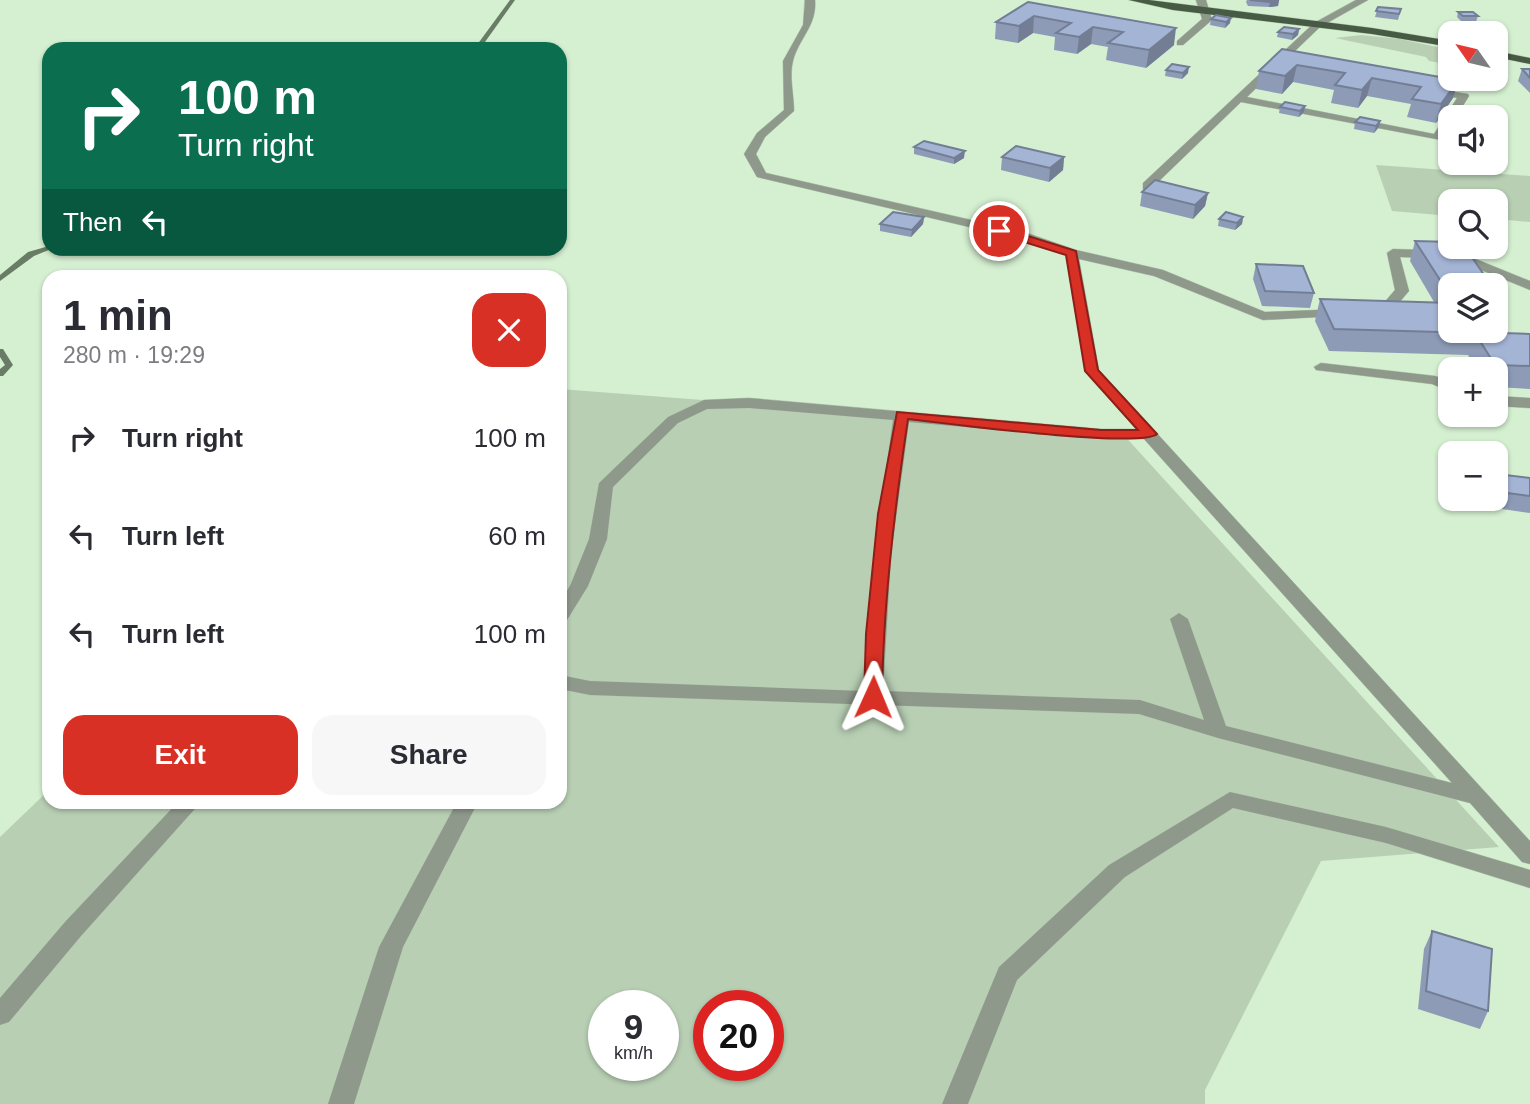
<!DOCTYPE html>
<meta charset="utf-8">
<style>
:root{--surface:#fff;--page:#f7f7f7;--text:#2b2b33;--muted:#7c7c81;--accent:#d93025}
body{margin:0;font-family:Arial,sans-serif;background:var(--page);color:var(--text);height:100vh;display:flex;flex-direction:column;font-size:26px;white-space:nowrap}
*{box-sizing:border-box;margin:0}
p{font-size:23px;color:var(--muted)}
.icon{flex:none;width:38px;height:38px;fill:none;stroke:currentColor;stroke-width:2;stroke-linecap:round;stroke-linejoin:round}
.map{position:relative;flex:1;overflow:hidden}
.sheet{position:absolute;left:42px;top:270px;width:525px;height:539px;display:flex;flex-direction:column;background:var(--surface);border-radius:21px;box-shadow:0 2px 5px #0004}
.sheet>*{flex:none}
.hud{position:absolute;left:42px;top:42px;width:525px;height:214px;border-radius:21px;box-shadow:0 2px 5px #0004;background:#0b6e4f;color:#fff;overflow:hidden}
.needle{width:46px;rotate:304deg}
.fabs{position:absolute;left:1438px;top:21px;display:grid;gap:14px}
.fabs a{display:grid;place-items:center;width:70px;height:70px;border-radius:14px;background:var(--surface);box-shadow:0 2px 5px #0004;font-size:35px}
.speed{position:absolute;left:588px;top:990px;display:flex;gap:14px;font-size:35px;font-weight:700;text-align:center}
.speed>*{display:grid;place-content:center;width:91px;height:91px;border-radius:50%;background:var(--surface);box-shadow:0 2px 5px #0004;line-height:1}
.speed small{font-size:18px;font-weight:400}
.speed .limit{border:10px solid #d22;background:#fff;color:#111}
.pin{position:absolute;display:grid;place-items:center;width:60px;height:60px;color:#fff;margin:-30px;border:4px solid #fff;border-radius:50%;box-shadow:0 2px 7px #0007}
.me{position:absolute;width:77px;margin:-38px;rotate:1deg;stroke-linejoin:round;filter:drop-shadow(0 0 5px #0008)}
.turn{display:flex;align-items:center;gap:24px;height:147px;padding:0 21px;font-size:32px}
.turn .icon{width:91px;height:91px;stroke-width:2.5}
.turn b{display:block;font-size:49px;line-height:60px}
.then{display:flex;align-items:center;height:66px;padding:0 21px;background:#0003;gap:14px;font-size:26px}
.round{display:grid;place-items:center;flex:none;width:74px;height:74px;border-radius:21px;background:var(--page)}
.headline{display:flex;align-items:center;justify-content:space-between;height:119px;padding:0 21px}
h1{font-size:42px;font-weight:700;line-height:52px}
.cta{display:flex;gap:14px;margin-top:auto;padding:14px 21px}
.cta a{flex:1;height:80px;border-radius:21px;background:var(--accent);color:#fff;font-size:28px;font-weight:700;line-height:80px;text-align:center}
.cta a+a{background:var(--page);color:var(--text)}
ul{padding:0;list-style:none}
li{display:flex;align-items:center;gap:21px;height:98px;padding:0 21px}
li div{flex:1}
li b{display:block;font-size:26px}
li em{font-style:normal}
.map>svg:first-child{display:block}
.green{fill:#b8cfb4;fill-rule:evenodd}
.lines{fill:none;stroke-linecap:round;stroke-linejoin:round}
.stream{fill:#697d66;fill-rule:evenodd}
.minor-casing{stroke:#b4cbb0;stroke-width:1}
.major-casing{stroke:#b4cbb0;stroke-width:1}
.minor{fill:#8e998c;fill-rule:evenodd}
.major{fill:#475a44;fill-rule:evenodd}
.wall{fill:#8d9bb7}
.shaded-wall{fill:#737e95}
.building{fill:#a4b4d5;stroke:#737e95;stroke-width:2}
.route{fill:#d93025;stroke:#8d1f18;stroke-width:2}
</style>
<div class="map">
<svg width="1530" height="1104" viewBox="0 0 1530 1104">
<rect width="100%" height="100%" fill="#d5efd1"/>
<!-- green -->
<g class="green">
<polygon points="1361,35 1400,39 1451,50 1451,65 1429,61 1426,57 1335,38"/>
<polygon points="1376,165 1530,176 1530,222 1496,219 1496,201 1451,201 1451,216 1392,211"/>
<path d="M 560,389 L 1121,432 L 1499,847 L 1321,861 L 1205,1090 L 1205,1104 L 0,1104 L 0,837 L 49,790 L 49,802 L 560,802 ZM 604,1006 L 663,1006 L 663,1066 L 604,1066 ZM 709,1006 L 768,1006 L 768,1066 L 709,1066 Z"/>
</g>
<g class="lines">
<!-- stream -->
<g class="stream">
<polygon points="510,0 515,0 480,49 474,49"/>
<polygon points="49,246 49,248 52,248 51,249 34,256 0,281 0,275 28,252"/>
<polygon points="0,349 3,349 13,365 3,376 0,376 0,369 5,365 0,357"/>
</g>
<defs>
<g id="minor">
<path d="M 805,0 L 815,0 C 817,26 799,38 793,61 C 789,76 794,96 794,111 L 765,137 L 756,154 L 766,173 L 1024,232 L 1076,250 L 1163,270 L 1265,312 L 1343,309 L 1343,315 L 1338,316 L 1263,320 L 1154,276 L 1079,259 L 1099,370 L 1530,841 L 1530,864 L 1522,862 L 1470,803 L 1218,738 L 1139,714 L 590,695 L 560,689 L 560,675 L 590,681 L 863,691 L 874,555 L 893,420 L 749,408 L 707,409 L 678,423 L 613,487 L 607,539 L 588,586 L 567,620 L 560,622 L 560,602 L 570,586 L 589,539 L 599,483 L 668,417 L 704,400 L 749,398 L 1101,429 L 1136,429 L 1085,371 L 1066,255 L 1020,239 L 757,177 L 744,154 L 757,133 L 784,110 L 783,61 L 803,25 ZM 909,422 L 1101,439 L 1144,439 L 1452,783 L 1226,726 L 1188,619 L 1179,613 L 1170,619 L 1204,720 L 1140,700 L 883,691 L 891,555 Z"/>
<polygon points="1196,0 1206,0 1212,20 1183,45 1177,45 1177,41 1202,19"/>
<polygon points="1356,0 1368,0 1320,27 1247,97 1434,134 1457,98 1428,92 1428,88 1468,94 1469,96 1456,117 1451,117 1451,125 1441,140 1241,102 1155,185 1175,189 1175,195 1143,189 1143,183 1314,23"/>
<polygon points="1393,249 1456,251 1530,281 1530,290 1454,259 1400,257 1409,291 1391,312 1368,313 1368,307 1382,305 1395,290 1387,253"/>
<polygon points="1321,363 1435,376 1451,382 1451,392 1432,384 1316,370 1314,367"/>
<polygon points="1496,396 1530,398 1530,408 1496,406"/>
<polygon points="1230,792 1386,827 1530,870 1530,888 1386,843 1233,808 1125,877 1017,980 968,1104 942,1104 999,967 1109,865"/>
<polygon points="178,802 201,802 81,936 9,1022 0,1025 0,998 65,922"/>
<polygon points="457,802 478,802 403,947 354,1104 328,1104 379,947"/>
</g>
<g id="major">
<polygon points="1129,0 1149,0 1372,28 1451,41 1451,47 1372,34 1173,10"/>
<polygon points="1496,51 1530,58 1530,64 1496,57"/>
</g>
</defs>
<!-- minor casing -->
<use href="#minor" class="minor-casing"/>
<!-- major casing -->
<use href="#major" class="major-casing"/>
<!-- minor -->
<use href="#minor" class="minor"/>
<!-- major -->
<use href="#major" class="major"/>
</g>
<!-- wall -->
<g class="wall">
<polygon points="1247,0 1279,0 1278,6 1269,7 1248,6 1246,2"/>
<polygon points="1028,2 1174,45 1146,68 1106,60 1108,47 1091,44 1077,54 1054,50 1055,37 1033,33 1018,43 995,39 996,22"/>
<polygon points="1378,7 1401,9 1398,20 1375,17"/>
<polygon points="1458,12 1478,16 1476,22 1462,22 1457,17"/>
<polygon points="1211,19 1230,23 1225,28 1210,25"/>
<polygon points="1299,29 1298,35 1292,40 1277,37 1278,32"/>
<polygon points="1282,49 1458,80 1453,98 1436,123 1407,117 1411,104 1367,96 1358,108 1331,103 1334,90 1293,82 1282,94 1256,89 1259,71"/>
<polygon points="1522,69 1530,69 1530,93 1518,81"/>
<polygon points="1166,70 1188,73 1182,79 1165,76"/>
<polygon points="1305,106 1304,112 1299,117 1279,113 1280,107"/>
<polygon points="1380,121 1379,127 1374,133 1354,129 1355,122"/>
<polygon points="914,147 964,158 954,164 914,154"/>
<polygon points="1002,157 1064,157 1063,170 1049,182 1001,170"/>
<polygon points="1142,192 1208,193 1205,206 1193,219 1140,206"/>
<polygon points="924,217 923,224 911,237 880,231 880,224"/>
<polygon points="1243,217 1242,224 1235,230 1218,226 1219,219"/>
<polygon points="1415,241 1451,285 1451,331 1496,331 1496,292 1505,304 1498,325 1503,333 1530,334 1530,389 1496,387 1496,369 1477,369 1468,355 1329,351 1315,321 1320,299 1434,302 1410,261"/>
<polygon points="1256,264 1314,293 1310,308 1262,306 1253,279"/>
<polygon points="1497,474 1530,478 1530,513 1495,508 1493,499 1496,499"/>
<polygon points="1432,931 1488,1011 1480,1029 1418,1009 1424,949"/>
</g>
<!-- shaded-wall -->
<g class="shaded-wall">
<polygon points="1279,0 1278,6 1269,7 1270,2"/>
<polygon points="1034,16 1033,33 1018,43 1019,26"/>
<polygon points="1231,18 1230,23 1225,28 1226,22"/>
<polygon points="1093,27 1091,44 1077,54 1079,37"/>
<polygon points="1176,28 1174,45 1146,68 1149,50"/>
<polygon points="1299,29 1298,35 1292,40 1293,34"/>
<polygon points="1297,65 1293,82 1282,94 1285,76"/>
<polygon points="1189,67 1188,73 1182,79 1183,73"/>
<polygon points="1372,78 1367,96 1358,108 1362,90"/>
<polygon points="1458,80 1453,98 1436,123 1441,104"/>
<polygon points="1305,106 1304,112 1299,117 1300,111"/>
<polygon points="1380,121 1379,127 1374,133 1376,126"/>
<polygon points="965,151 964,158 954,164 954,158"/>
<polygon points="1064,157 1063,170 1049,182 1050,168"/>
<polygon points="1208,193 1205,206 1193,219 1195,205"/>
<polygon points="924,217 923,224 911,237 912,230"/>
<polygon points="1243,217 1242,224 1235,230 1237,223"/>
</g>
<!-- building -->
<g class="building">
<polygon points="1250,0 1279,0 1270,2"/>
<polygon points="1028,2 1176,28 1149,50 1108,43 1123,32 1093,27 1079,37 1056,33 1071,23 1034,16 1019,26 996,22"/>
<polygon points="1378,7 1401,9 1399,14 1376,11"/>
<polygon points="1458,12 1473,12 1478,16 1463,16"/>
<polygon points="1216,15 1231,18 1226,22 1211,19"/>
<polygon points="1284,27 1299,29 1293,34 1278,32"/>
<polygon points="1282,49 1451,79 1458,80 1441,104 1412,99 1421,87 1372,78 1362,90 1335,85 1345,73 1297,65 1285,76 1259,71"/>
<polygon points="1172,64 1189,67 1183,73 1166,70"/>
<polygon points="1522,69 1530,69 1530,78"/>
<polygon points="1285,102 1305,106 1300,111 1280,107"/>
<polygon points="1360,117 1380,121 1376,126 1355,122"/>
<polygon points="924,141 965,151 954,158 914,147"/>
<polygon points="1016,146 1064,157 1050,168 1002,157"/>
<polygon points="1155,180 1208,193 1195,205 1142,192"/>
<polygon points="893,212 924,217 912,230 880,224"/>
<polygon points="1226,212 1243,217 1237,223 1219,219"/>
<polygon points="1415,241 1451,242 1451,247 1465,247 1491,285 1451,285 1451,297"/>
<polygon points="1256,264 1303,266 1314,293 1265,291"/>
<polygon points="1496,292 1505,304 1496,304"/>
<polygon points="1320,299 1451,303 1451,331 1496,331 1496,323 1503,333 1530,334 1530,366 1495,365 1475,333 1334,329"/>
<polygon points="1497,474 1530,478 1530,496 1500,492"/>
<polygon points="1432,931 1492,949 1488,1011 1426,991"/>
</g>
<!-- route -->
<path class="route" d="M 999,227 L 1076,251 L 1098,370 L 1157,434 C 1140,449 943,423 908,419 C 894,512 883,604 882,697 L 873,703 L 864,697 L 866,634 L 878,514 L 897,412 L 1101,430 L 1138,430 L 1085,371 L 1066,255 L 995,233 L 995,228 Z"/>
</svg>
<div class="fabs">
<a><svg class="needle" viewBox="-14 -14 28 28"><path d="M0-13l5 13h-10z" fill="#e53935"/><path d="M0 13l5-13h-10z" fill="#7c7c81"/></svg></a>
<a><svg class="icon" aria-label="sound" viewBox="0 0 24 24"><path d="M4 9h4l5-4v14l-5-4H4zM17 9q2 3 0 6"/></svg></a>
<a><svg class="icon" aria-label="search" viewBox="0 0 24 24"><circle cx="10" cy="10" r="6"/><path d="M15 15l6 6"/></svg></a>
<a><svg class="icon" aria-label="layers" viewBox="0 0 24 24"><path d="M12 4l9 5-9 5-9-5zM3 14l9 5 9-5"/></svg></a>
<a>+</a>
<a>−</a>
</div>
<div class="speed"><div>9<small>km/h</small></div><div class="limit">20</div></div>
<div class="pin" style="left:999px;top:231px;background:#d93025"><svg class="icon" aria-label="arrive" viewBox="0 0 24 24"><path d="M6 21V4h12l-3 4 3 4H6"/></svg></div>
<svg class="me" style="left:873px;top:697px" viewBox="-20 -20 40 40"><path d="M0-17L14 15 0 8-14 15z" fill="#d93025" stroke="#fff" stroke-width="4"/></svg>
<div class="hud">
<div class="turn"><svg class="icon" aria-label="right" viewBox="0 0 24 24"><path d="M7 20v-9h11M14 6l5 5-5 5"/></svg><div><b>100 m</b>Turn right</div></div>
<div class="then">Then<svg class="icon" aria-label="left" viewBox="0 0 24 24"><path d="M17 20v-9H6M10 6l-5 5 5 5"/></svg></div>
</div>
<section class="sheet">
<div class="headline"><div><h1>1 min</h1><p>280 m · 19:29</p></div><a class="round" style="background:#d93025;color:#fff"><svg class="icon" aria-label="close" viewBox="0 0 24 24"><path d="M6 6l12 12M18 6L6 18"/></svg></a></div>
<ul>
<li><svg class="icon" aria-label="right" viewBox="0 0 24 24"><path d="M7 20v-9h11M14 6l5 5-5 5"/></svg><div><b>Turn right</b></div><em>100 m</em></li>
<li><svg class="icon" aria-label="left" viewBox="0 0 24 24"><path d="M17 20v-9H6M10 6l-5 5 5 5"/></svg><div><b>Turn left</b></div><em>60 m</em></li>
<li><svg class="icon" aria-label="left" viewBox="0 0 24 24"><path d="M17 20v-9H6M10 6l-5 5 5 5"/></svg><div><b>Turn left</b></div><em>100 m</em></li>
</ul>
<div class="cta"><a>Exit</a><a>Share</a></div>
</section>
</div>
